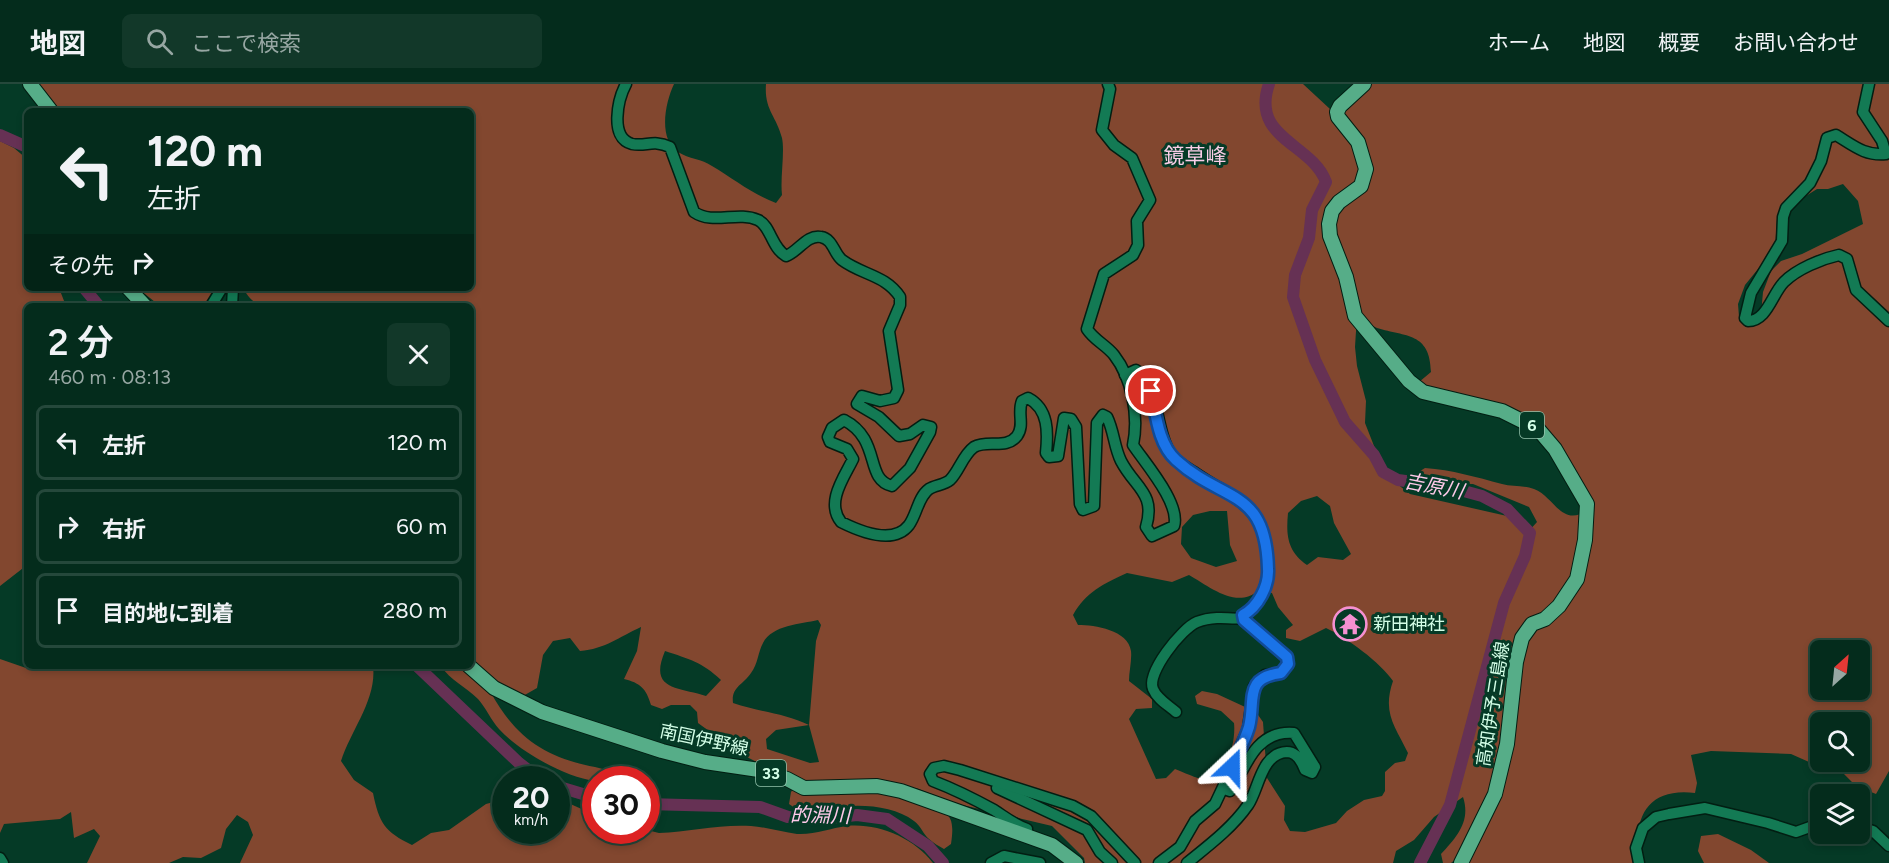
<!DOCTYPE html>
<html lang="ja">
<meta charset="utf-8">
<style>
:root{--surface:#042c1c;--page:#123829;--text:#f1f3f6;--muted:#97a7a3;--line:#25483b}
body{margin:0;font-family:Figtree,"Noto Sans JP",sans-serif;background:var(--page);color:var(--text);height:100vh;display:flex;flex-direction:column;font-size:22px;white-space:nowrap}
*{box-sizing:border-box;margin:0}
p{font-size:20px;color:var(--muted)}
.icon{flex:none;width:33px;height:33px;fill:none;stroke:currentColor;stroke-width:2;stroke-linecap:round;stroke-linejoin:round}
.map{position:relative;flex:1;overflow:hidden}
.panel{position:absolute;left:24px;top:219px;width:450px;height:366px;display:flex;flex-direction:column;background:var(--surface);border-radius:9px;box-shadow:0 3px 9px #0003,0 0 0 2px var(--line)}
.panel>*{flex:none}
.banner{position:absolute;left:24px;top:24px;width:450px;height:183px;border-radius:9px;box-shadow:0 3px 9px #0003,0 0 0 2px var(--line);background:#042c1c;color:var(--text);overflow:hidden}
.needle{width:39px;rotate:27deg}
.controls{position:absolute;left:1810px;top:556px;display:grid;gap:12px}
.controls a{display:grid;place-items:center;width:60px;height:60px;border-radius:9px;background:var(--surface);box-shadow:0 3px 9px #0003,0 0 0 2px var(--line);font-size:30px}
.speed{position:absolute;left:492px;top:682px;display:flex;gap:12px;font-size:30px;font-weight:700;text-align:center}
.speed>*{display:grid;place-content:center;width:78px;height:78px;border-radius:50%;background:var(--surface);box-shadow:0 3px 9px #0003,0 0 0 2px var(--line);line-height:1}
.speed small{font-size:15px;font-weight:400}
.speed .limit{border:9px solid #d22;background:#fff;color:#111}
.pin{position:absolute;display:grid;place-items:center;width:51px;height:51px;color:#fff;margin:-26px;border:3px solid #fff;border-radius:50%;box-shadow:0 2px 6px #0007}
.me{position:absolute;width:66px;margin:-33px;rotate:23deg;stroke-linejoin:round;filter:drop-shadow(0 0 4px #0008)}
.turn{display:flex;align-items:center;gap:21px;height:126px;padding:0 24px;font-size:27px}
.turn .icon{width:78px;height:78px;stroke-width:2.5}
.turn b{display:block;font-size:42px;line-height:51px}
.then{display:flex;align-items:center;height:57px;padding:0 24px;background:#0003;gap:12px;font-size:22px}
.round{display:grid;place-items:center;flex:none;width:63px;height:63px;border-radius:9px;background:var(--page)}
.head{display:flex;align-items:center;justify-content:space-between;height:102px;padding:0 24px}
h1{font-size:36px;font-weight:600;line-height:45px}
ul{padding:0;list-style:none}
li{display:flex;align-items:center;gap:18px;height:75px;margin:0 12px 9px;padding:0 12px;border:3px solid var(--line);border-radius:9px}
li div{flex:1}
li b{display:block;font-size:22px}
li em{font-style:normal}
header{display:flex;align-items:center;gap:36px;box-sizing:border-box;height:84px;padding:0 30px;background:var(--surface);border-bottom:2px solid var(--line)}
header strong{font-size:28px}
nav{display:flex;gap:33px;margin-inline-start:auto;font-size:21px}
.search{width:420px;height:54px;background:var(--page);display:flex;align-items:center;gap:15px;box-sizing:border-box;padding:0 21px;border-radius:9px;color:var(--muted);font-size:22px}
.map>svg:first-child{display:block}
.forest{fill:#82472f;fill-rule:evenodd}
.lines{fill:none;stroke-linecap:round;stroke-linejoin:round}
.river{stroke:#663154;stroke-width:12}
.minor-casing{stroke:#021e12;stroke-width:13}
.major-casing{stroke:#021e12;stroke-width:16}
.minor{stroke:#137a54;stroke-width:10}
.major{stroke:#56ad88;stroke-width:14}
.route-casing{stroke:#114b97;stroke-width:15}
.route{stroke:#1a73e8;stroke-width:10}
.labels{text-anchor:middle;stroke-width:6;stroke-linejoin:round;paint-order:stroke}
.shield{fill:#053a26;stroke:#95c3ad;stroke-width:1.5}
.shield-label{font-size:16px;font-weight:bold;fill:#d3fee7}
.poi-label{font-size:18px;fill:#d3fee7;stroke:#053a26;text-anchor:start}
.street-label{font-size:18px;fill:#d3fee7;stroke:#053a26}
.water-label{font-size:20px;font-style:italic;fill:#ffcaea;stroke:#053a26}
.quarter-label{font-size:21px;fill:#facee8;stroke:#053a26}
</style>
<header>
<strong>地図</strong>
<div class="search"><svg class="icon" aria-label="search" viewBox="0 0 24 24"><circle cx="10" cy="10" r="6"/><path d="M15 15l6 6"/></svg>ここで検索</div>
<nav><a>ホーム</a><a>地図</a><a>概要</a><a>お問い合わせ</a></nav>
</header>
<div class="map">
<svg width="1889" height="779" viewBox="0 0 1889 779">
<rect width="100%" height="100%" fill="#053a26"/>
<!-- forest -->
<g class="forest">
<path d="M 35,0 L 674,0 C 665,19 658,55 678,68 C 689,75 702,75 712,82 C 734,95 752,110 776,119 L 782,111 C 780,94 785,68 782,54 C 776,31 764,26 766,0 L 1303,0 L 1330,25 L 1339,23 L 1361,0 L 1889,0 L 1889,687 L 1876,710 L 1856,702 L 1844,690 L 1827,686 L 1791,670 L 1711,667 L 1691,671 L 1697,699 L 1695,709 C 1646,703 1631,736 1641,779 L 1468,779 L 1456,775 L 1451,779 L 1443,779 L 1441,770 C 1457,753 1471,737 1463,713 L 1434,733 L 1414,756 L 1396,767 L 1393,779 L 1085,779 L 1084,774 L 1052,742 L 958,720 L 916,704 L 919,718 C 947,729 956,727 951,760 L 944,765 C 939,762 933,759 929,755 C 923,750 921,742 914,737 C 886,716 836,720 804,730 L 789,720 L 791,708 L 798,699 L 739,669 L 698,639 L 697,628 L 690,621 L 671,621 L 662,625 L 651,621 C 646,604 640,599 624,595 L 637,567 L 641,543 C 619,553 605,565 580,567 L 570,554 L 553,557 L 543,571 L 537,604 L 523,612 L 490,607 C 515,653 544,673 595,683 C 606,685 614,691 626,692 L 627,696 C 617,696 604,697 595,697 C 565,693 520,668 499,645 C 491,636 486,624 478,615 C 466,603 450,596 441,582 L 471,582 L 471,222 L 326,222 C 295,206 264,243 243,204 L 471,204 L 471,27 L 56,27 ZM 1843,100 L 1858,117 L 1863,140 L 1802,170 L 1781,177 L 1771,187 L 1763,208 L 1761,230 L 1750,241 L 1739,233 L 1738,220 L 1745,201 L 1775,164 L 1777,135 L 1785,125 L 1817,105 L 1828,105 ZM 1357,231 C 1363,236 1370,241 1377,244 C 1406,253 1430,248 1431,288 L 1413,303 L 1531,331 C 1567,360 1571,384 1588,426 C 1561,444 1555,413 1534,405 C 1524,401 1512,403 1502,400 C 1476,393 1452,386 1425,384 L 1417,389 L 1423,399 L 1473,400 L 1529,423 L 1537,438 L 1528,448 L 1507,432 L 1410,410 L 1392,396 L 1376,367 L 1365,339 L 1366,317 L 1357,282 L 1355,263 ZM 1317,412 L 1330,422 L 1334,439 L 1351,470 L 1343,476 L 1318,473 L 1307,481 C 1287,467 1286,451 1288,429 L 1301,417 ZM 1210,427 L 1227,427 L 1230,461 L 1237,477 L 1216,483 L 1191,474 L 1181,460 L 1182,443 L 1193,431 ZM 1127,489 L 1172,498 L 1189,491 C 1210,503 1236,525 1258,507 L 1272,509 L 1278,523 L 1293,541 L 1286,546 L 1286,554 L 1300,557 L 1326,544 C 1346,553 1381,579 1393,597 C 1382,629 1395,642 1408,669 L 1405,677 L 1395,679 L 1385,688 L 1385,707 L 1382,712 L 1364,716 L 1347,727 L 1336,739 L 1305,748 L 1290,747 L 1284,736 L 1285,722 L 1267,694 L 1263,638 L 1256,628 L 1217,610 L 1202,607 L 1195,612 L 1197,620 L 1221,627 L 1234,639 C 1236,657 1228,691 1206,695 C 1199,696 1183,688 1175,685 L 1166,694 L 1156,695 L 1129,635 L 1136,625 L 1152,624 L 1152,615 L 1129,597 C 1129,588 1132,576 1131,567 C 1128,546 1095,541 1078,541 L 1073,531 C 1086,508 1103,500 1127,489 ZM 818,536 L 821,541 L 816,557 L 809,641 C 785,629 759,628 733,619 C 731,603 743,601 751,589 C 758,580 758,568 763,559 C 772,541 801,540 818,536 ZM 665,567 C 689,575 702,578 721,596 L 706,612 C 679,603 648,607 665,567 ZM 1821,567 L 1860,567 L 1860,606 L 1821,606 ZM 1821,639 L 1860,639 L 1860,678 L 1821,678 ZM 809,641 L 819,678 L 810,679 L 767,665 L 766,655 L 776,646 Z"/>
<polygon points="0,57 14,64 27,75 27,204 59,204 66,222 27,222 27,481 0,502"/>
<polygon points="129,204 157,204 161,209 178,204 221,204 202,222 160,222 145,210"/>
<path d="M 0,575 L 26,584 L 373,582 C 377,615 351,646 341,677 L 354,696 L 373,709 C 379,739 385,748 412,761 L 431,749 L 449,746 L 486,720 L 505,715 L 506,747 L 556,747 L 557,714 L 595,731 L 596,747 L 647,746 L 659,749 C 689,748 720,740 751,742 C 766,743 782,748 797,750 C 815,751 830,744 847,742 C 878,739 914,754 933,779 L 240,779 L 253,751 L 248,738 L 237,731 L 226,745 L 221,764 L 201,774 L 183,773 L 169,779 L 87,779 L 100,752 L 94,745 L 74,754 L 71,728 L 60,735 L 4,740 L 0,749 Z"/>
<polygon points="1718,750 1751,766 1769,779 1704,779 1698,767 1701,752"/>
</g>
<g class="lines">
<!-- river -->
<g class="river">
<path d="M 1269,0 C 1250,55 1312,59 1326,98 L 1312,126 L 1309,154 L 1295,191 L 1293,213 L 1315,276 L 1345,338 L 1374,371 L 1383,388 L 1398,396 L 1449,403 L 1482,412 L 1507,425 L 1530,449 L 1525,472 L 1504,519 L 1450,721 L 1420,779"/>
<polyline points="0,51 27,63"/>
<polyline points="84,204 99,222"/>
<polyline points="417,582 519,679 541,696"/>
<polyline points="556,702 596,714"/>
<polyline points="646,720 760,723 788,733 820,735 857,731 887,735 928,762 943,779"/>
</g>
<defs>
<g id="minor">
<path d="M 626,0 C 618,15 609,54 632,60 C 646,63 653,55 670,63 L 694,128 C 713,141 737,127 758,136 C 771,142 771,163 786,172 C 798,168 807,150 821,153 C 833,155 834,170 842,176 C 862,191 886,191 900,213 L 900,221 L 889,247 L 898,306 L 894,314 L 880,317 L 862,312 L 857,320 L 879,333 L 899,352 L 910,350 L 923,341 L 931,343 L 930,348 L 910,384 L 892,402 C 864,395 882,356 844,336 L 832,344 L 828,353 L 830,358 L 847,365 L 853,375 C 845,392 825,418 841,438 C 859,447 893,462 909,441 C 917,430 918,413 929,405 C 935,401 944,401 950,396 C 959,387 963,371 974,363 C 988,355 1006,366 1017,352 C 1025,341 1017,329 1022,317 L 1028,314 C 1049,325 1048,349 1046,369 L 1049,373 L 1058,372 L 1064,334 L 1071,335 L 1076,343 L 1080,420 L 1083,426 L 1094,422 L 1097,339 L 1103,331 L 1107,333 C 1114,347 1114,363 1121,377 C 1135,404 1156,409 1146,443 L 1152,452 L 1174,442 C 1181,420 1145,379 1133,361 C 1139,332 1132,294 1114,271 C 1106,261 1094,256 1087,245 L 1104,190 L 1133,171 L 1138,161 L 1137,137 L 1150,116 L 1132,74 L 1114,61 L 1102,46 L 1110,5 L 1108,0"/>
<path d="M 1869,0 L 1863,28 L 1882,57 L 1886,70 C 1865,72 1854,62 1836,51 L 1827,54 L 1821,77 L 1810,99 L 1786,124 L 1783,133 L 1782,157 L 1751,209 L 1745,234 L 1748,237 C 1767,237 1772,210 1784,198 C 1797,185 1821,175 1839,171 L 1847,175 L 1856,206 L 1889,237"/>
<polyline points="211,222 222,204"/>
<polyline points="232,222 233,204"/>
<path d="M 1125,291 L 1136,286 C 1159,297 1155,349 1172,372 C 1178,379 1186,383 1194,388 C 1240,420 1267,419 1268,486 C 1268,503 1258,523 1243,532 L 1244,536 L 1287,573 L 1288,580 L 1281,589 L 1265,591 L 1254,602 L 1248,645 L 1224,701 L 1227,706 L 1230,707 L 1234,703 C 1247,677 1259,646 1294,649 L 1315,683 L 1312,689 L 1305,686 C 1302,678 1297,668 1287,668 C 1261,669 1259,705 1248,721 C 1232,744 1208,762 1187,779"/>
<path d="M 1176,628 C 1168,621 1157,615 1153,605 C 1146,589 1182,544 1197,538 C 1212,532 1227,534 1243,535"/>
<polyline points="997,704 1087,746 1100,768 1112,779"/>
<polyline points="1860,743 1873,747 1889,762"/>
<path d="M 1027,745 C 1013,740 1005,733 994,726 C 974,715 954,705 933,697 L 930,690 L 934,684 L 944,682 L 960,686 L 1073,722 L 1091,732 L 1135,779"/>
<polyline points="0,774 3,779"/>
<polyline points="991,779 1004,772 1040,779"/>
<polyline points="1159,779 1180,763 1195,737 1215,720 1224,701"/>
<polyline points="1639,779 1636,764 1643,744 1656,733 1669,730 1705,724 1768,739 1796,748 1821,739"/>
</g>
<g id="major">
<polyline points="30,0 51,27"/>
<polyline points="1364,0 1340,22 1337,28 1338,33 1358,58 1366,85 1361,102 1339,118 1332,127 1329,140 1330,152 1346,193 1355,232 1409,297 1423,308 1502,327 1538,345 1555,365 1587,420 1585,456 1577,495 1559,522 1545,535 1532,540 1522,554 1516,578 1507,660 1495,710 1461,779"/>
<polyline points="128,204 145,222"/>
<polyline points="469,582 494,604 542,628 662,667 705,678 759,686 787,695 804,704 877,702 901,707 1052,761 1076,779"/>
</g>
</defs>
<!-- minor casing -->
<use href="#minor" class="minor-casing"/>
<!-- major casing -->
<use href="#major" class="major-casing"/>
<!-- minor -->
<use href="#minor" class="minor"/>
<!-- major -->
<use href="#major" class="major"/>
</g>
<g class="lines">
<defs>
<path id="route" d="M 1151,307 C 1156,330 1158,360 1176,376 C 1223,419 1266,403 1268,485 C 1269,502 1258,523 1243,531 L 1244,536 L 1287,573 L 1288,580 L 1281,589 C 1243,594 1256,616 1249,643 C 1245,656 1238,670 1232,683"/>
</defs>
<!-- route casing -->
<use href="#route" class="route-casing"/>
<!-- route -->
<use href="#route" class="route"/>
</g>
<!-- icons -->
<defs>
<symbol id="temple-ring" viewBox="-11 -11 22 22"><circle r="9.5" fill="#053a26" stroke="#f590d1" stroke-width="1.5"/><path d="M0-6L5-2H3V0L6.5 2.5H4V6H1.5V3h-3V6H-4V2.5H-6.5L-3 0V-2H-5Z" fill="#f590d1"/></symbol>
</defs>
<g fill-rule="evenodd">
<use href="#temple-ring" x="1331" y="521" width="38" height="38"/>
</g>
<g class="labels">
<!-- shield labels -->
<g class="shield">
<rect x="1520" y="328" width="24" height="26" rx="4.5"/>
<rect x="756" y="676" width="30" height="26" rx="4.5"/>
</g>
<g class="shield-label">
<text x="1532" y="347">6</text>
<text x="771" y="695">33</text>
</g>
<!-- poi labels -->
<g class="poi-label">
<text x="1373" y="546">新田神社</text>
</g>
<!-- street labels -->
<g class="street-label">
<text transform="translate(1493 620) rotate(-81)" y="6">高知伊予三島線</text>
<text transform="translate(704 656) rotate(12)" y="6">南国伊野線</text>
</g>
<!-- water labels -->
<g class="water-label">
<text transform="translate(1434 402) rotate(11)" y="7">吉原川</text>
<text transform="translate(820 731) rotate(1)" y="7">的淵川</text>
</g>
<!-- quarter labels -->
<g class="quarter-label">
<text x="1195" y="79">鏡草峰</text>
</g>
</g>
</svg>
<div class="controls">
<a><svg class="needle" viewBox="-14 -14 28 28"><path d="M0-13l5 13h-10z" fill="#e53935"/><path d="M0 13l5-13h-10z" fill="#97a7a3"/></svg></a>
<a><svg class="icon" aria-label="search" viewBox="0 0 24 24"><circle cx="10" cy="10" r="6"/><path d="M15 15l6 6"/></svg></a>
<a><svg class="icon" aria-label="layers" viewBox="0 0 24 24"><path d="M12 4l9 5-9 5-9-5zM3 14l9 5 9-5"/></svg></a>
</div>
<div class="speed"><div>20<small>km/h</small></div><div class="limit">30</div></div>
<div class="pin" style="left:1151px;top:307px;background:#d93025"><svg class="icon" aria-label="arrive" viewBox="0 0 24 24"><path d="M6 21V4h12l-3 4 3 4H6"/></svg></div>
<svg class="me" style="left:1232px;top:683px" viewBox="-20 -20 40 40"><path d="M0-17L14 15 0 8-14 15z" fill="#1a73e8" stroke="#fff" stroke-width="4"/></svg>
<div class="banner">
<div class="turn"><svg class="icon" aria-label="left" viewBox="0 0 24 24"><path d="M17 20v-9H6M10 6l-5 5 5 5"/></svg><div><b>120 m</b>左折</div></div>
<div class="then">その先<svg class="icon" aria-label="right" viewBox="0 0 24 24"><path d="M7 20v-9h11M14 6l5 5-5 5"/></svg></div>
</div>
<section class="panel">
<div class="head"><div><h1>2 分</h1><p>460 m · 08:13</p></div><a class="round"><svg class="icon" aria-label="close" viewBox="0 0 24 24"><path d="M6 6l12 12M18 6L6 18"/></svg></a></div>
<ul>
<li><svg class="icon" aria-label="left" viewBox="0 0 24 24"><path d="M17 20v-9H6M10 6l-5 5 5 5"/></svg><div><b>左折</b></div><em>120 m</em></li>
<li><svg class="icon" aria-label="right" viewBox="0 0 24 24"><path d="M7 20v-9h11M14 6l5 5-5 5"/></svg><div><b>右折</b></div><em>60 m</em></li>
<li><svg class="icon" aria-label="arrive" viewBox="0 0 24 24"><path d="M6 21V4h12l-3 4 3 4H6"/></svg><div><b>目的地に到着</b></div><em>280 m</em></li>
</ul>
</section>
</div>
